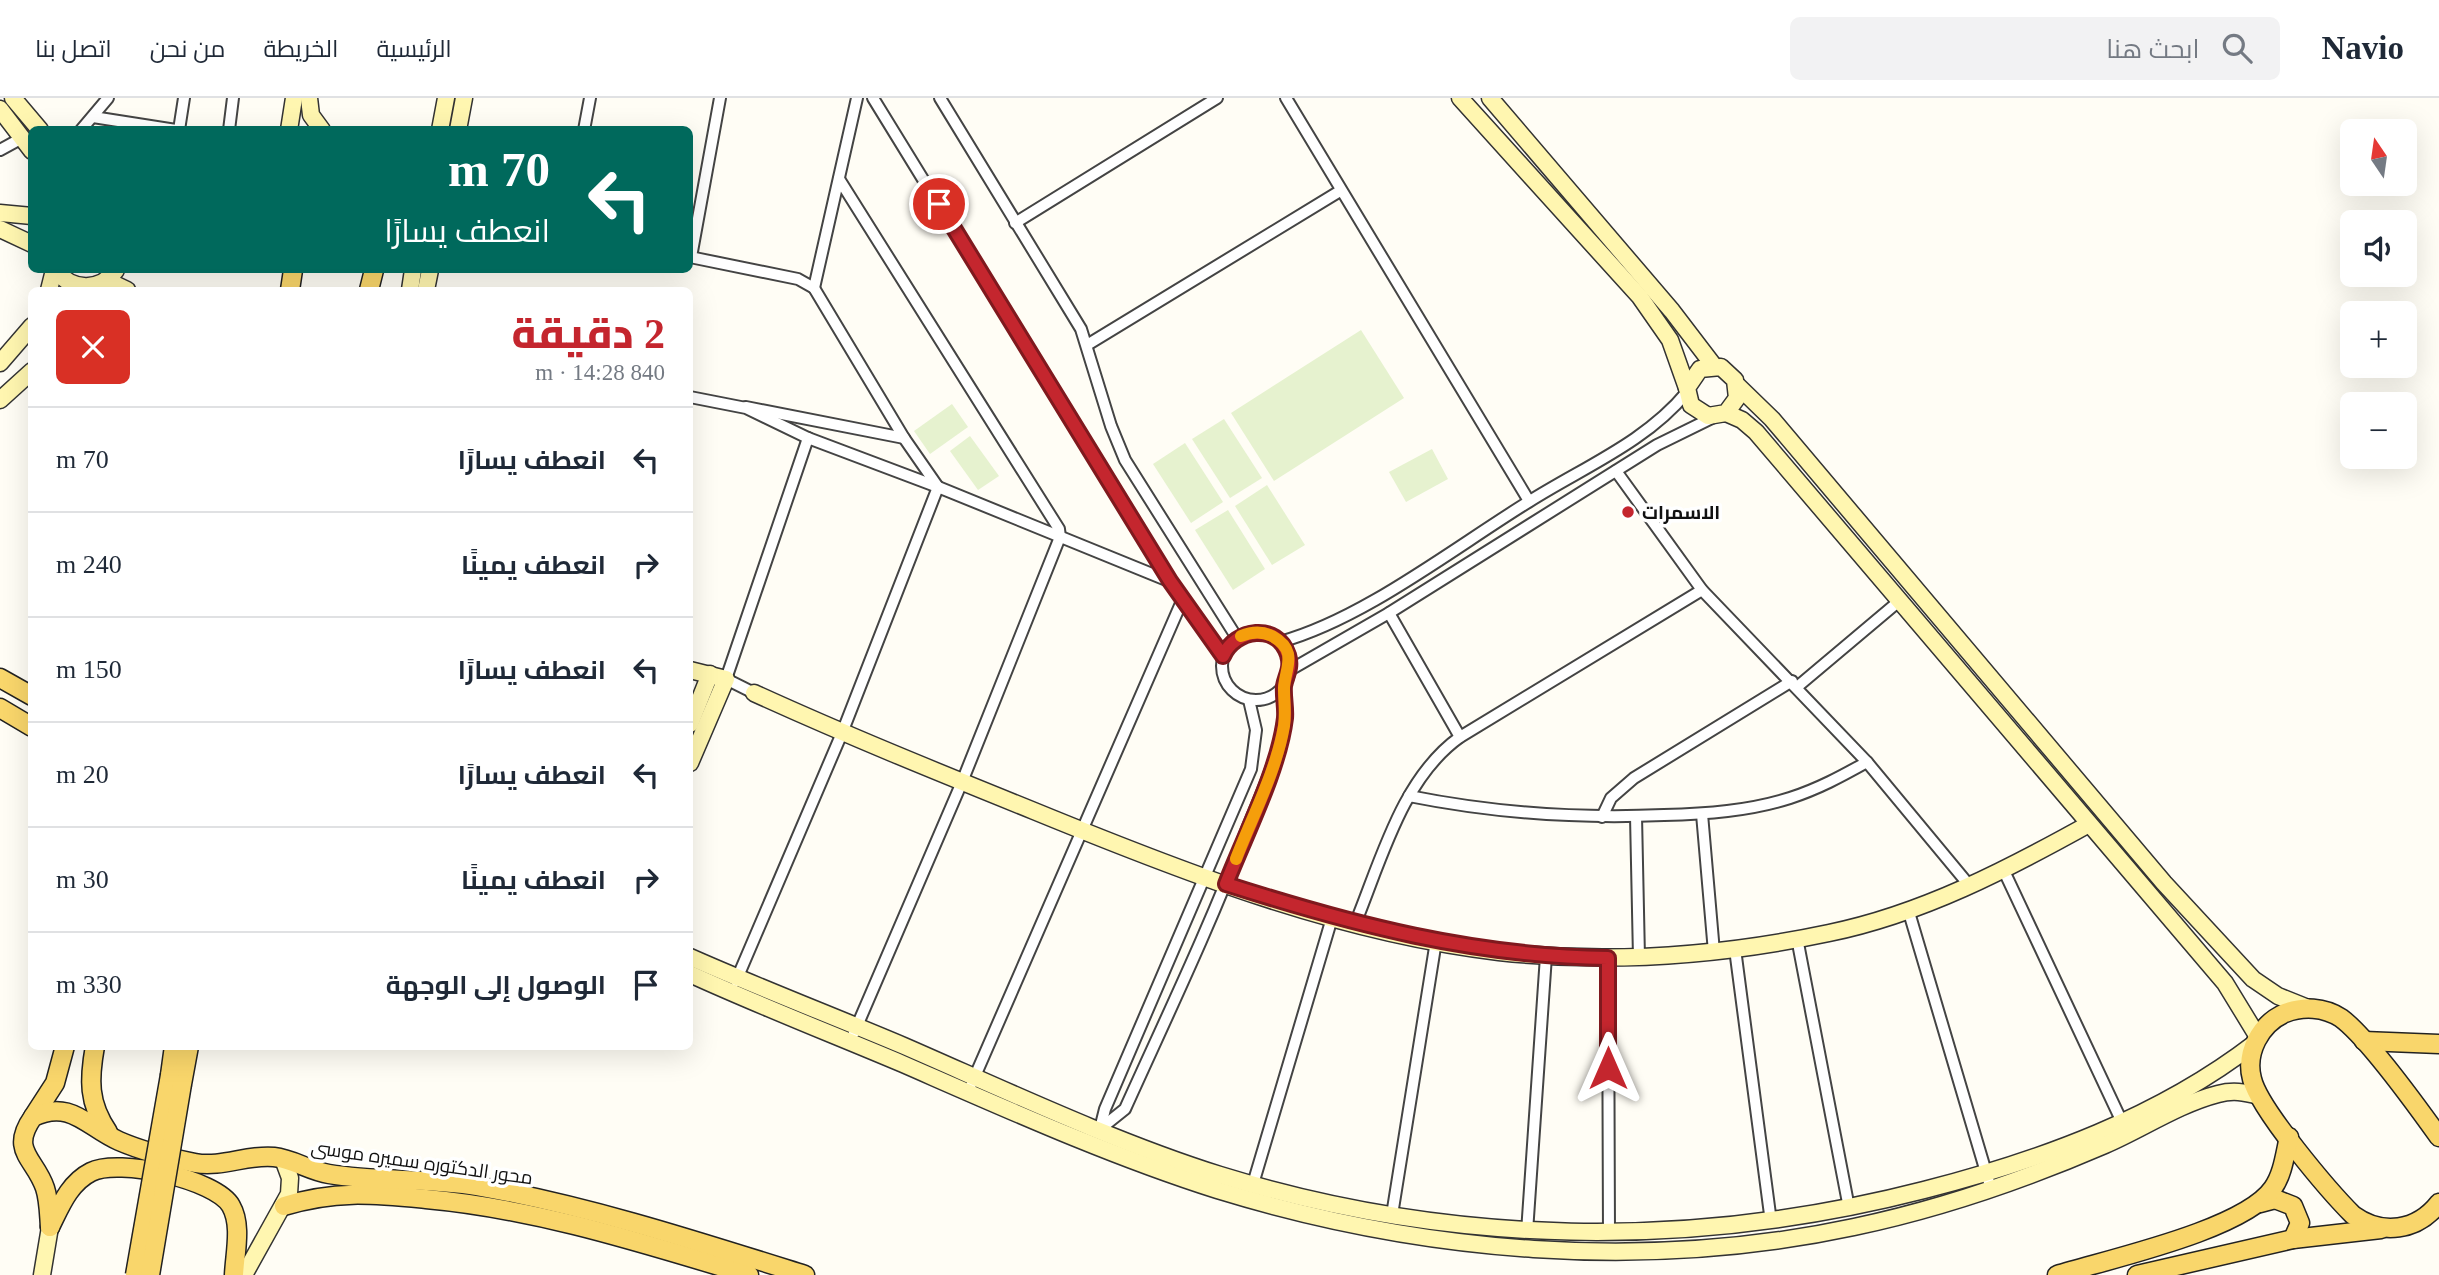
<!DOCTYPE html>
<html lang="ar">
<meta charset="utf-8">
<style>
:root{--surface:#fff;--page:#f2f2f3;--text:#1f2937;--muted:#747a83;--line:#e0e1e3;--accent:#c4262e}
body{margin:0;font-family:"Times New Roman",Cairo,serif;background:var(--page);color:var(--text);direction:rtl;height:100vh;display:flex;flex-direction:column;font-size:26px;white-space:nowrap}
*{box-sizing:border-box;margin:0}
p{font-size:23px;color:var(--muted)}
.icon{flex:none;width:38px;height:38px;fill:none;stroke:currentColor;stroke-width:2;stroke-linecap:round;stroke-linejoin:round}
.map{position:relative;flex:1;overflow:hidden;direction:ltr}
.panel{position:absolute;left:28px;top:189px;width:665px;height:763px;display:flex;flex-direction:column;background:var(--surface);border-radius:10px;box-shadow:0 7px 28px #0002;direction:rtl}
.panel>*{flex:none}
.banner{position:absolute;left:28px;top:28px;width:665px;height:147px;border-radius:10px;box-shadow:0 7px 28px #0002;direction:rtl;background:#00695c;color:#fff;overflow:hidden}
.needle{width:46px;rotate:347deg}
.buttons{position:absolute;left:2340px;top:21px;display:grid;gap:14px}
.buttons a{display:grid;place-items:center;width:77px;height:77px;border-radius:10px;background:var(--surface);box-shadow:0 7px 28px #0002;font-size:35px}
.pin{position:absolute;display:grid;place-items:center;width:60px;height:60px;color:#fff;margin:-30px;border:4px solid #fff;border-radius:50%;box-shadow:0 2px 7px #0007}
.me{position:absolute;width:77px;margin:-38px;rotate:0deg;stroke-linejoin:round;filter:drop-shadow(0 0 5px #0008)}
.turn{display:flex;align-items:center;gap:24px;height:147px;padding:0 28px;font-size:32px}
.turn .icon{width:91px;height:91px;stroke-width:2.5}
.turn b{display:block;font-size:49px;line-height:60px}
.round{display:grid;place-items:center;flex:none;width:74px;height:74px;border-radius:10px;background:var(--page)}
.headline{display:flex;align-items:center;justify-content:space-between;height:119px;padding:0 28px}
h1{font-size:42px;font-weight:800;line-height:52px;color:var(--accent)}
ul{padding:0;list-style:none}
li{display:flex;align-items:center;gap:21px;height:105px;padding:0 28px;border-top:2px solid var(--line)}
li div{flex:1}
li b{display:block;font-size:26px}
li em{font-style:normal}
header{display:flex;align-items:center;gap:42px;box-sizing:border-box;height:98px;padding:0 35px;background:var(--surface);border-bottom:2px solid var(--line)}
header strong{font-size:33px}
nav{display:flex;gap:38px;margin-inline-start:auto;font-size:24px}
.search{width:490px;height:63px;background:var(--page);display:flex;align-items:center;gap:18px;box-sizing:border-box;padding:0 24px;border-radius:10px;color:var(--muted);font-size:26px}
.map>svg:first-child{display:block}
.pitch{fill:#e6f2cf}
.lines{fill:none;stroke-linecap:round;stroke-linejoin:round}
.street-casing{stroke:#444;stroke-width:14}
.secondary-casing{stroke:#333;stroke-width:19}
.primary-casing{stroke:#222;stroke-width:21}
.street{stroke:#fff;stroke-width:10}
.secondary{stroke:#fff6b0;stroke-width:16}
.primary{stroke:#f9d66b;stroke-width:18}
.primary-bridge-casing{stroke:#222;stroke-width:21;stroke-linecap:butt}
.primary-bridge{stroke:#f9d66b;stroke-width:18}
.route-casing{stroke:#7f191e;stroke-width:18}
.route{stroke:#c4262e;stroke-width:12}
.slow{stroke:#f59e0b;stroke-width:12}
.poi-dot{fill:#c4262e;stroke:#fff;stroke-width:2.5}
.labels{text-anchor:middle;stroke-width:7;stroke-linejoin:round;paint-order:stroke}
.poi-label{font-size:19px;font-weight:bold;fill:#111;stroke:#fff;text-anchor:start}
.street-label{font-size:19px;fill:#111;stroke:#fff}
</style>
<header>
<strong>Navio</strong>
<div class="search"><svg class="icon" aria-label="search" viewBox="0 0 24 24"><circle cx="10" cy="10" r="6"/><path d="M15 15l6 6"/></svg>ابحث هنا</div>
<nav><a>الرئيسية</a><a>الخريطة</a><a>من نحن</a><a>اتصل بنا</a></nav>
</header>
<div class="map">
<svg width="2439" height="1177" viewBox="0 0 2439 1177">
<rect width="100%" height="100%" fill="#fffdf5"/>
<!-- pitch -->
<g class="pitch">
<polygon points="1361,232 1404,300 1274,383 1231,315"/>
<polygon points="952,306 968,329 930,356 914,333"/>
<polygon points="1224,321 1262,380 1230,400 1192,341"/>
<polygon points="970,338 999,378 978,392 950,353"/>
<polygon points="1185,345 1223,404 1191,425 1153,366"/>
<polygon points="1432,351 1448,381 1406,404 1389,374"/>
<polygon points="1267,387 1305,447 1272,467 1235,408"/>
<polygon points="1228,412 1265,471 1233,492 1195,432"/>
</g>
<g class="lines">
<defs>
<g id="street">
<polyline points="873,0 1170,483 1223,558"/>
<polyline points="940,0 1081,231 1111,328 1125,362 1237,540"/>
<polyline points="1286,0 1529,403"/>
<polyline points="93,19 176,32"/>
<polyline points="81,32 108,0"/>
<polyline points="179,32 184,0"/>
<polyline points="229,32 233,0"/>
<polyline points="584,32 590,0"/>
<polyline points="0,52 22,40"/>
<polyline points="839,81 1059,431 1060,439 962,684 854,935"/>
<polyline points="1015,125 1217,0"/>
<polyline points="690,159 798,181 814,190 904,340 938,389 842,635 736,883"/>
<polyline points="691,159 720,0"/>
<polyline points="814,190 857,0"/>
<polyline points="1087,247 1340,93"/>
<polyline points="690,299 746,310 808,340 938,389 1169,483"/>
<polyline points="746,309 904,340"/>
<polyline points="1616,373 1702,492 1867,664 1969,787"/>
<polyline points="1389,515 1460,639"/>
<circle cx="1256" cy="568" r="34"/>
<path d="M 1280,544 C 1364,521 1455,449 1530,403 C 1584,369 1646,344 1687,294"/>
<polyline points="1290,572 1389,515 1657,347 1714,319"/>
<polyline points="1797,589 1898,504"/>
<polyline points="754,595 726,581 808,340"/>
<path d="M 1409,698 C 1494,715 1576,721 1664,717 C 1706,716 1749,713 1790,700 C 1818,691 1842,678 1867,664"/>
<polyline points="1702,716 1714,854"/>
<polyline points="1636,718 1639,860"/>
<polyline points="1602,719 1611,700 1634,680 1792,583"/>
<polyline points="2004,773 2122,1024"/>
<polyline points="1908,811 1991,1091"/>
<path d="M 1355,826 C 1381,763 1402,680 1460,639 L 1702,492"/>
<polyline points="1797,840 1849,1110"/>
<polyline points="1735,851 1771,1124"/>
<polyline points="1608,860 1609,1135"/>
<polyline points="972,985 1182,503"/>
<path d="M 1100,1031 L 1125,1011 C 1167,918 1211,826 1247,731 C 1266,684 1289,639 1284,587"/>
<polyline points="1100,1031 1105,1011 1251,671 1256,632 1249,602"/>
<polyline points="1253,1086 1332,820"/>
<polyline points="1392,1117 1436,843"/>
<polyline points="1527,1134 1546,858"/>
</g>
<g id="secondary">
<polyline points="13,0 40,32"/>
<polyline points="309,0 311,17 322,32"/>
<polyline points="1460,0 1640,199 1670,242 1687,290"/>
<polyline points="1490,0 1672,213 1714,268"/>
<polyline points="0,11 32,53"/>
<polyline points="289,32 294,0"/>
<polyline points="440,32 446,0"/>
<polyline points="458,32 464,0"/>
<polyline points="0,115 32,118"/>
<polyline points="0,131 32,146"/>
<path d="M 56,172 C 72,194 101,193 116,172"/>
<polyline points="106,182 127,192"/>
<polyline points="49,192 54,172"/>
<polyline points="410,192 413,172"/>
<polyline points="426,192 430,172"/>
<polyline points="0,265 32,228"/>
<polyline points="1738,288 1772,321 2164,785 2253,881 2278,898 2308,910"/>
<polyline points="0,302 32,273"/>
<polyline points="1726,315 1737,300 1735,282 1721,269 1700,271 1687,290 1691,307 1708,318 1726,315 1742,322 1756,334 2225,885 2258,939"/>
<polyline points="690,572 726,581 690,665"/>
<path d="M 754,595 C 846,637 940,675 1034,713 C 1183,774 1338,835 1499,854 C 1610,866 1720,858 1829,835 C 1922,816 2008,771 2089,726"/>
<polyline points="690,626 710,576"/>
<path d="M 690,859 C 760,890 833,918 904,948 C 1005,992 1115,1044 1220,1077 C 1450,1148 1691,1152 1924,1092 C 2041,1062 2159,1019 2255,945"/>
<path d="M 690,876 C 760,908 832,936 903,966 C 1006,1011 1110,1058 1217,1092 C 1422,1155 1644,1174 1854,1129 C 1940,1111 2024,1082 2105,1047 C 2142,1031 2179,1006 2218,996 C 2233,992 2244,994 2259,998"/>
<polyline points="42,1177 50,1129"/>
<polyline points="244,1177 289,1096 290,1080 283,1061"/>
</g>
<g id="primary">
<polyline points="290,192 293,172"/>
<polyline points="369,192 374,172"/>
<polyline points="0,580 32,598"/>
<polyline points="0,610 32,629"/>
<polyline points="2364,943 2439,946"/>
<path d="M 95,948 C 89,981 88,1005 108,1034"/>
<polyline points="170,977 174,948"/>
<polyline points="182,986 189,948"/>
<polyline points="33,1019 55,985 65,948"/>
<path d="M 2439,1039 C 2419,1011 2367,939 2341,920 C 2324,909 2303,908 2285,915 C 2260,926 2245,955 2252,981 C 2259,1011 2330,1094 2353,1117 C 2382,1138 2417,1133 2439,1105"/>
<polyline points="2260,1105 2275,1101 2293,1108 2300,1125 2293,1141"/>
<path d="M 284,1108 C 336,1092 373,1096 426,1101 C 537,1111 642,1145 749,1177"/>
<path d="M 50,1129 C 49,1116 49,1102 45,1090 C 35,1060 9,1053 33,1019 C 71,1001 87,1029 119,1043 C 142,1053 170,1060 195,1065 C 222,1070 248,1056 274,1059 C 293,1061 310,1073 329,1076 C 378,1084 428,1080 477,1088 C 589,1108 697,1143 805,1177"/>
<path d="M 50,1129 C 60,1109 69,1085 91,1074 C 118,1060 216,1081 231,1108 C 242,1127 235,1155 234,1177"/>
<path d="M 2057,1177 C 2109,1161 2244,1132 2273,1090 C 2283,1076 2285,1056 2289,1039"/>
<polyline points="2137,1177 2293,1141 2381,1131"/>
</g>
</defs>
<!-- street casing -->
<use href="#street" class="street-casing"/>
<!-- secondary casing -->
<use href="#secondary" class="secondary-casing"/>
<!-- primary casing -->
<use href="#primary" class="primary-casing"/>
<!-- street -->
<use href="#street" class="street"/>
<!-- secondary -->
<use href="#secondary" class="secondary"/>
<!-- primary -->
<use href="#primary" class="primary"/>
<defs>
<g id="primary-bridge">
<polyline points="135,1177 170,977"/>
<polyline points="150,1177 182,986"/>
</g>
</defs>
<!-- primary-bridge casing -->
<use href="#primary-bridge" class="primary-bridge-casing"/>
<!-- primary-bridge -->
<use href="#primary-bridge" class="primary-bridge"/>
</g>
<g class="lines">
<defs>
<path id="route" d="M 939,106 L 1170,483 L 1223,558 C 1235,531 1277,524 1288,557 C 1292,570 1286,577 1284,588 C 1283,598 1286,610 1285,620 C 1279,671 1245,737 1226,786 C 1354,827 1473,858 1608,860 L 1608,970"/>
</defs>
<!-- route casing -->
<use href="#route" class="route-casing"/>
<!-- route -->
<use href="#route" class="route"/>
<!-- slow -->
<path class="slow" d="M 1236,761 C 1252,719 1276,674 1284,628 C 1286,615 1284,603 1284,590 C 1285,570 1299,553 1272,538 C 1262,533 1251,534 1241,538"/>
</g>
<!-- markers -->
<circle class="poi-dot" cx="1628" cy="414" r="7"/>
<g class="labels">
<!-- poi labels -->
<g class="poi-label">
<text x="1642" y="421">الاسمرات</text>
</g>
<!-- street labels -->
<g class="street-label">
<text transform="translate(422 1064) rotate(8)" y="7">محور الدكتوره سميره موسى</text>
</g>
</g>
</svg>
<div class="buttons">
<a><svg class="needle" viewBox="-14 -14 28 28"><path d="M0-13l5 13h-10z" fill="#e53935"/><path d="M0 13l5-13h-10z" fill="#747a83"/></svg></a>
<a><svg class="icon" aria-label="sound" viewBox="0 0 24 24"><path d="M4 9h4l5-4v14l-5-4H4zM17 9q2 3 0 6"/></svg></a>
<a>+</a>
<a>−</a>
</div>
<div class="pin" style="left:939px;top:106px;background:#d93025"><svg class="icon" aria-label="arrive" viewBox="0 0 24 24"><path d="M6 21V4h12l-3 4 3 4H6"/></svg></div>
<svg class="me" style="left:1608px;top:970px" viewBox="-20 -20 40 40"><path d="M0-17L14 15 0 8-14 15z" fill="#c4262e" stroke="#fff" stroke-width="4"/></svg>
<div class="banner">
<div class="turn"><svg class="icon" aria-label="left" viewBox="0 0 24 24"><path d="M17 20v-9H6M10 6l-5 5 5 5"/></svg><div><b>70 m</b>انعطف يسارًا</div></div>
</div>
<section class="panel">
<div class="headline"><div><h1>2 دقيقة</h1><p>840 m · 14:28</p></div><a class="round" style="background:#d93025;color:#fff"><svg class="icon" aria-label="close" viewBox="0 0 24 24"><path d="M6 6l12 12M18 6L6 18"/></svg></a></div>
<ul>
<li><svg class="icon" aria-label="left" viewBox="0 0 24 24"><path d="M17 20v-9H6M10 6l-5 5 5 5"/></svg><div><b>انعطف يسارًا</b></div><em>70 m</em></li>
<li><svg class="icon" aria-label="right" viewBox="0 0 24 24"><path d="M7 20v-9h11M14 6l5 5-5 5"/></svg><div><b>انعطف يمينًا</b></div><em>240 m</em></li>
<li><svg class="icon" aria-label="left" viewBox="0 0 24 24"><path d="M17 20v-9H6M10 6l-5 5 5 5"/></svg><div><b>انعطف يسارًا</b></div><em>150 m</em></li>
<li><svg class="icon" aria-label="left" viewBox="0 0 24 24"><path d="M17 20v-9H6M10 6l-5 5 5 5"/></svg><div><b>انعطف يسارًا</b></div><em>20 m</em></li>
<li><svg class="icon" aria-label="right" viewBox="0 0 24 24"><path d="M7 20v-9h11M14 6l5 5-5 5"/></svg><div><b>انعطف يمينًا</b></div><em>30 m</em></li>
<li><svg class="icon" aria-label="arrive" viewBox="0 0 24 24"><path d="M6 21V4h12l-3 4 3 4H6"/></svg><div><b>الوصول إلى الوجهة</b></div><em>330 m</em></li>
</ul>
</section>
</div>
